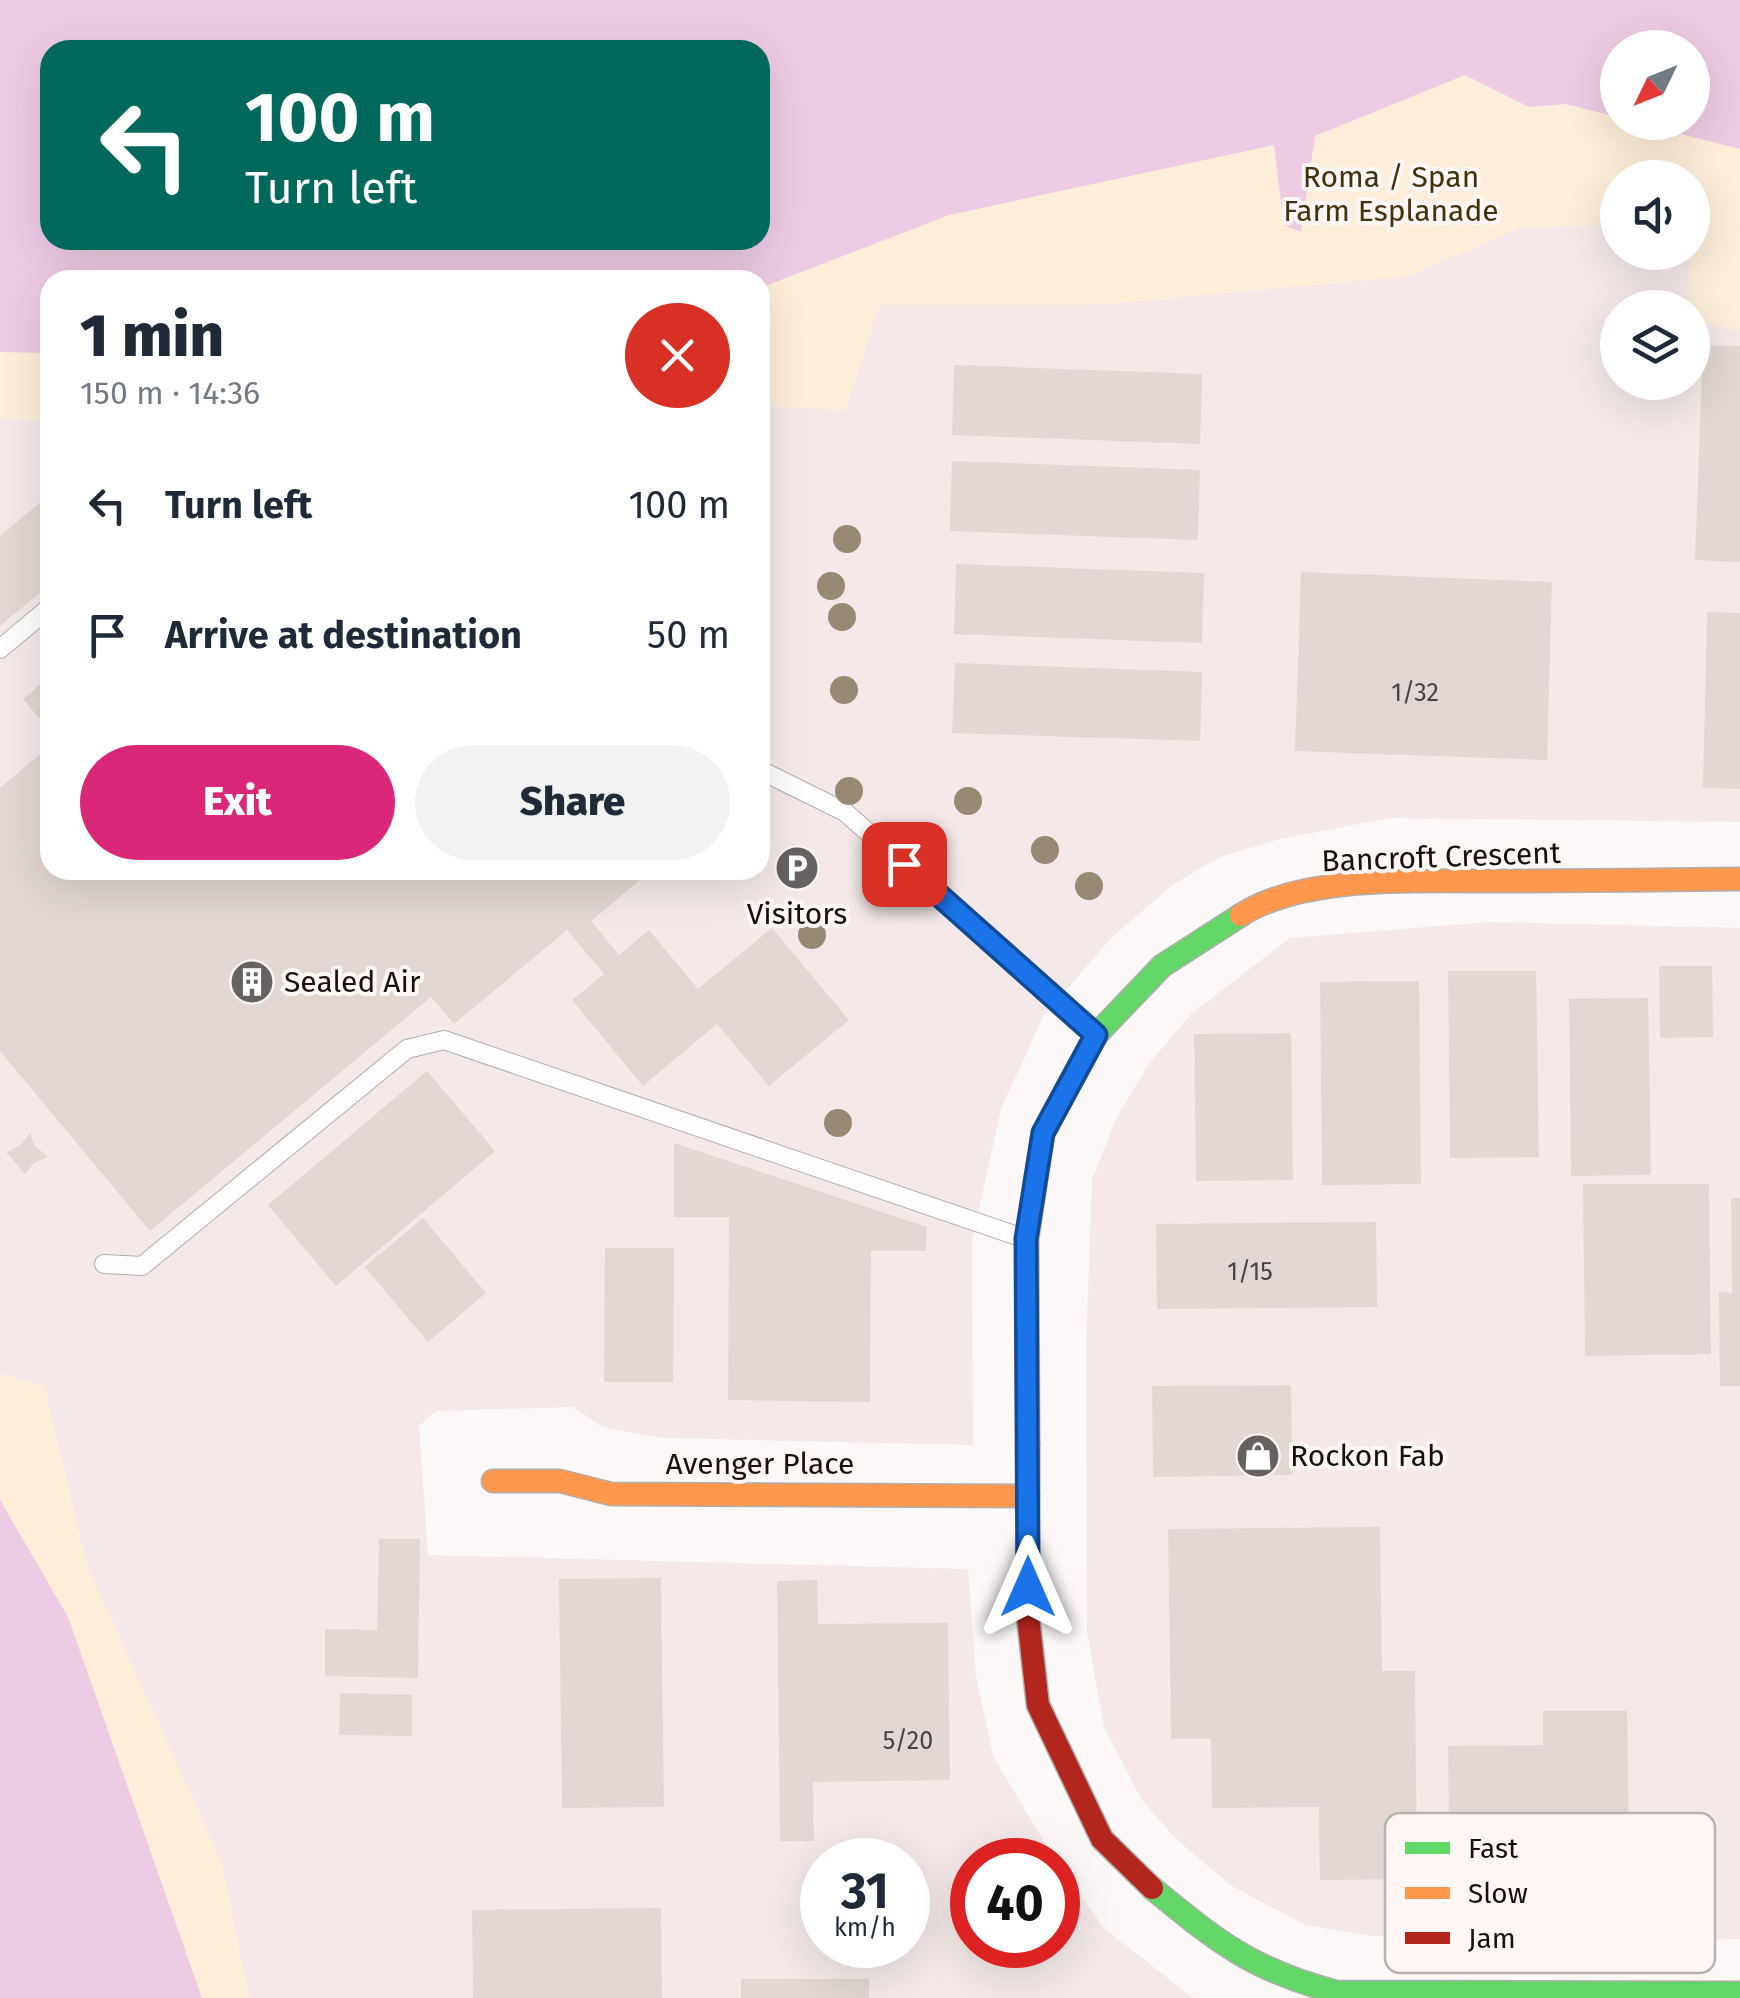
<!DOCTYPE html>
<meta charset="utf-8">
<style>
:root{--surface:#fff;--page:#f2f2f3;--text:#1f2937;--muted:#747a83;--accent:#db2777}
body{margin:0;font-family:"Fira Sans",sans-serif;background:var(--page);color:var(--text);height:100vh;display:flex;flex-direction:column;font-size:38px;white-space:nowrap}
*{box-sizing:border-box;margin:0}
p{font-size:32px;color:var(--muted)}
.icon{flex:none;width:55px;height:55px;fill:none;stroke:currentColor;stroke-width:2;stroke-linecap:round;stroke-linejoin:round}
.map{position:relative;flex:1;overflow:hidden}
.sheet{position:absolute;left:40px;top:270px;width:730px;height:610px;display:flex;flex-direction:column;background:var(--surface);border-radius:30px;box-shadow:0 10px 40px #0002}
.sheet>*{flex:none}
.guide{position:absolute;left:40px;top:40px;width:730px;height:210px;border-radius:30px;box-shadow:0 10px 40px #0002;background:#00695c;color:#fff;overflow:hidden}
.needle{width:65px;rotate:227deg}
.tools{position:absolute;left:1600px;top:30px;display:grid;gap:20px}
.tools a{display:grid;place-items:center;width:110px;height:110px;border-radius:50%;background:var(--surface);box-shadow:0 10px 40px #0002;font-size:50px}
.speed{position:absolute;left:800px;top:1838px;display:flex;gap:20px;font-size:50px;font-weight:700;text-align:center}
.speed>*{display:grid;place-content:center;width:130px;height:130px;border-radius:50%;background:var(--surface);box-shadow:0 10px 40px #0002;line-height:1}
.speed small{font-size:25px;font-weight:400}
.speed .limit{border:15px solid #d22;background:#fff;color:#111}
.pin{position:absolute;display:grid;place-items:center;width:85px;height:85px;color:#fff;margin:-42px;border-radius:20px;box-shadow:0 5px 15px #0006}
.me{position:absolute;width:110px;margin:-55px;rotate:0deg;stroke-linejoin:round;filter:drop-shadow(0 0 8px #0008)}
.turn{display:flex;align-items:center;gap:35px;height:210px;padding:0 40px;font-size:45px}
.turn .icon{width:130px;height:130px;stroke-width:2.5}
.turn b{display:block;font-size:70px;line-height:85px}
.round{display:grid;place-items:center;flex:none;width:105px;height:105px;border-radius:52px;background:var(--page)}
.head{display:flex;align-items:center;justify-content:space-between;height:170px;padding:0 40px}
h1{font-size:60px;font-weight:800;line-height:75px}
.cta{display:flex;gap:20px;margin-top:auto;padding:20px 40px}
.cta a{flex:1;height:115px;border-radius:60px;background:var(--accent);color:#fff;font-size:40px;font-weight:800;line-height:115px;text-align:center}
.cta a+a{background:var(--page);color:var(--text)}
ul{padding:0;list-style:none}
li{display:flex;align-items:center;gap:30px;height:130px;padding:0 40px}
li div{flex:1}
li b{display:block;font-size:38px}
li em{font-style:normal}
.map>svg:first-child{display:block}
.built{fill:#f4e9e8;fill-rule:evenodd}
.green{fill:#fdeeda;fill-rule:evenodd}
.water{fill:#edcbe4;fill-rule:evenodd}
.building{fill:#e2d7d2}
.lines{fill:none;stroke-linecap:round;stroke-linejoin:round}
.lane-casing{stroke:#b0adad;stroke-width:20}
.fast-casing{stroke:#b0adad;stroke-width:25}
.slow-casing{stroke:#b0adad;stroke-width:25}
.jam-casing{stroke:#b0adad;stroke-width:25}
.lane{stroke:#fffefe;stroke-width:18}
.fast{stroke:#63d668;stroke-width:22}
.slow{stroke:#ff974d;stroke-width:22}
.jam{stroke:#b3261e;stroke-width:22}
.tree{fill:#978a75}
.route-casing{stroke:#114b97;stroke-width:25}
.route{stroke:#1a73e8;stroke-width:18}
.labels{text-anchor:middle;stroke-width:8;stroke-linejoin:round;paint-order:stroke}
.number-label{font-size:25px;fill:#484240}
.park-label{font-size:30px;fill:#443009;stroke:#fef7f6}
.street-label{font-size:30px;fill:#151110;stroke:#fef7f6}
.poi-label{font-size:30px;fill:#151110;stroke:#fef7f6;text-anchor:start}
.key{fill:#fef7f6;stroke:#b8b2b1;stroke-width:2.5}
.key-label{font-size:28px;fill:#151110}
</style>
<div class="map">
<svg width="1740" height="1998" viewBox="0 0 1740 1998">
<rect width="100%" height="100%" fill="#fcf8f8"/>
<!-- built -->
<g class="built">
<path d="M 1617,224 L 1618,252 L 1692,253 L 1688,307 L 1618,308 L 1618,382 L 1692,382 L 1693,322 L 1740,330 L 1740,822 L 1390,818 L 1280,839 L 1220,857 L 1174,884 L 1112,937 L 1043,1017 L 1001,1109 L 972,1241 L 973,1445 L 662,1438 L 602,1427 L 573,1407 L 437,1411 L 419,1426 L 428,1555 L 968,1569 L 976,1676 L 993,1756 L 1055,1860 L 972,1860 L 972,1945 L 1058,1945 L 1058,1864 L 1104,1928 L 1193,1998 L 249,1998 L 222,1864 L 87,1567 L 44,1386 L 0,1374 L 0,418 L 50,422 L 50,870 L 760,870 L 760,406 L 845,410 L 879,305 L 1095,305 L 1408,276 L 1520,227 ZM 822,1860 L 908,1860 L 908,1945 L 822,1945 Z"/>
<polygon points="1490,922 1740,928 1740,1939 1372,1936 1305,1925 1230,1885 1175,1838 1141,1799 1104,1727 1087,1632 1086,1349 1092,1180 1115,1121 1148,1065 1192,1013 1290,938"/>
</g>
<!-- green -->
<g class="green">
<path d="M 0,0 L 1740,0 L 1740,330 L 1693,322 L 1692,308 L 1688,307 L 1692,178 L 1618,178 L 1617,224 L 1520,228 L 1408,276 L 1095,305 L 879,305 L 845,410 L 760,406 L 760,280 L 50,280 L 50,422 L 0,418 ZM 1618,48 L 1692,48 L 1692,122 L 1618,122 ZM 50,50 L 760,50 L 760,240 L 50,240 Z"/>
<polygon points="0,1374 44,1386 87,1567 222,1864 249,1998 0,1998"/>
</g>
<!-- water -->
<g class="water">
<path d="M 0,0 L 1740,0 L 1740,149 L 1638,123 L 1692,122 L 1692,48 L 1618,48 L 1617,117 L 1566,104 L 1529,107 L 1465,75 L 1315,136 L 1301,232 L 1284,225 L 1274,145 L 949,215 L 760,288 L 760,280 L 50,280 L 50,353 L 0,352 ZM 50,50 L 760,50 L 760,240 L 50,240 Z"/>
<polygon points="0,1500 68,1617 202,1998 0,1998"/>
</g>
<!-- building -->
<g class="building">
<polygon points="1703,345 1740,346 1740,562 1695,560"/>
<polygon points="954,365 1202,374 1200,444 952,435"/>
<polygon points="952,461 1200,470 1198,540 950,531"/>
<polygon points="48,496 50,584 0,626 0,536"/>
<polygon points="956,564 1204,573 1202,643 954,634"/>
<polygon points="1301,572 1552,582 1547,760 1295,751"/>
<polygon points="1707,612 1740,613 1740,789 1703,788"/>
<polygon points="955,663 1202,672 1200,741 952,733"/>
<polygon points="50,676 50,731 23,699"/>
<polygon points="50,746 50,870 652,870 591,921 619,955 649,930 698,989 772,928 849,1020 769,1086 717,1024 643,1086 572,1000 604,974 567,930 454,1024 431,997 150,1231 0,1051 0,788"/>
<polygon points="1659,966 1712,966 1713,1037 1660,1038"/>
<polygon points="1448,971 1536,971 1539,1157 1450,1158"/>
<polygon points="1419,981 1421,1184 1322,1185 1320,982"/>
<polygon points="1648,998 1651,1175 1571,1176 1569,999"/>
<polygon points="1291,1033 1293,1180 1196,1181 1194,1034"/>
<polygon points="427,1071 495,1151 336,1286 268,1205"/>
<polygon points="30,1133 34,1145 48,1157 34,1163 25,1174 6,1152 21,1145"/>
<polygon points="674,1143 927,1227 926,1251 871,1251 870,1402 728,1400 729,1217 674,1217"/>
<polygon points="1583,1184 1709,1184 1711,1354 1585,1356"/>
<polygon points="1731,1198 1740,1198 1740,1386 1720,1386 1719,1292 1732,1293"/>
<polygon points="423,1218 486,1293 428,1342 365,1267"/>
<polygon points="1376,1222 1377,1307 1157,1309 1156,1224"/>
<polygon points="605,1248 674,1248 673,1382 604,1382"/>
<polygon points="1291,1385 1292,1475 1153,1477 1152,1386"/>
<polygon points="1380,1527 1382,1671 1415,1671 1417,1879 1320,1880 1319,1807 1212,1808 1211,1739 1171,1739 1168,1529"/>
<polygon points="379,1539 420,1539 418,1678 325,1676 325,1629 377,1630"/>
<polygon points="661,1578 664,1807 562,1808 559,1579"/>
<polygon points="817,1580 818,1624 948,1623 950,1780 813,1782 814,1841 780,1841 777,1581"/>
<polygon points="340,1693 412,1695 412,1736 339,1735"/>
<polygon points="1543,1711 1627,1711 1630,1907 1545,1908 1544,1828 1449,1829 1448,1746 1543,1745"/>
<polygon points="661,1908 662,1998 473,1998 472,1910"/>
<rect x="741" y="1979" width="128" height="19"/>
</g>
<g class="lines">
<defs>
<g id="lane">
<polyline points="0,649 50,607"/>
<polyline points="760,770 845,812 1095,1034"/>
<polyline points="104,1264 142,1266 407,1049 444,1040 1026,1239"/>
</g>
<g id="fast">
<polyline points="1028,1444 1027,1239 1043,1133 1096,1035 1162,966 1241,915"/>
<path d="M 1152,1888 C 1218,1942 1252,1970 1336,1992 L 1740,1993"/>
</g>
<g id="slow">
<path d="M 1241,915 C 1308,872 1433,882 1511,881 C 1587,881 1664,880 1740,879"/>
<polyline points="493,1481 560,1481 611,1494 1028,1496"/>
</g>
<polyline id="jam" points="1028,1444 1028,1617 1038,1705 1102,1839 1152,1888"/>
</defs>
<!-- lane casing -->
<use href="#lane" class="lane-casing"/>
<!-- fast casing -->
<use href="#fast" class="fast-casing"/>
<!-- slow casing -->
<use href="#slow" class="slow-casing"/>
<!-- jam casing -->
<use href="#jam" class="jam-casing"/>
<!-- lane -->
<use href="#lane" class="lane"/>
<!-- fast -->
<use href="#fast" class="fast"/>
<!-- slow -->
<use href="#slow" class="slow"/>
<!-- jam -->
<use href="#jam" class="jam"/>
</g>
<!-- trees -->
<g class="tree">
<circle cx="847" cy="539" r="14"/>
<circle cx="831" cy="586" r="14"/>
<circle cx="842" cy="617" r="14"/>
<circle cx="844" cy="690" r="14"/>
<circle cx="849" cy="791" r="14"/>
<circle cx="968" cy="801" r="14"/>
<circle cx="1045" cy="850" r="14"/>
<circle cx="1089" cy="886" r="14"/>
<circle cx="812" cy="935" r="14"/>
<circle cx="838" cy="1123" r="14"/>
</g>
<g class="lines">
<defs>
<polyline id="route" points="904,864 1096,1035 1043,1133 1026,1239 1028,1587"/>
</defs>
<!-- route casing -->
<use href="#route" class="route-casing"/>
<!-- route -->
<use href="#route" class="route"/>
</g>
<!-- icons -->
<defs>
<symbol id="parking-disc" viewBox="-11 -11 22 22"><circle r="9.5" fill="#666261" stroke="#fef7f6"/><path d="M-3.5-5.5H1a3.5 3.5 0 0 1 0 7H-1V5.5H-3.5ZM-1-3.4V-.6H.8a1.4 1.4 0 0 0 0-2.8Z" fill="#fff"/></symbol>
<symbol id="building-disc" viewBox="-11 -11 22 22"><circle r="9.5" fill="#666261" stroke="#fef7f6"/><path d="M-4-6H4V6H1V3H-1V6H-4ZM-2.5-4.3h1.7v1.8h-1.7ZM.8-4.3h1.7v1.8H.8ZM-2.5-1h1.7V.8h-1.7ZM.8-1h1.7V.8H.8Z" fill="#fff"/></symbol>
<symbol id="shop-disc" viewBox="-11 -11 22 22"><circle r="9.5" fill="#666261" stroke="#fef7f6"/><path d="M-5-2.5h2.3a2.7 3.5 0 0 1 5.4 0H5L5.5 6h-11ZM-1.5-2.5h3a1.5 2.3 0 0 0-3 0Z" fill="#fff"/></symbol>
</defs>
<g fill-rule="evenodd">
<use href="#parking-disc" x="772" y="843" width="50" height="50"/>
<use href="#building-disc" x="227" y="957" width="50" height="50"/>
<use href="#shop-disc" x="1233" y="1431" width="50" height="50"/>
</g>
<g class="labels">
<!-- number labels -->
<g class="number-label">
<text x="1415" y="701">1/32</text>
<text x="1250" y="1280">1/15</text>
<text x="908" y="1749">5/20</text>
</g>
<!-- park labels -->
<g class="park-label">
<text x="1391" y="187">Roma / Span<tspan x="1391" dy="34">Farm Esplanade</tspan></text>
</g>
<!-- street labels -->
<g class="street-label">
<text transform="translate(1441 857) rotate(-2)" y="10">Bancroft Crescent</text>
<text x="760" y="1474">Avenger Place</text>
</g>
<!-- poi labels -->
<g class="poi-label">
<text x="797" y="924" text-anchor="middle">Visitors</text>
<text x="284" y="992">Sealed Air</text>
<text x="1290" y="1466">Rockon Fab</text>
</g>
</g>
<!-- legend -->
<rect x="1385" y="1813" width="330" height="160" rx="15" class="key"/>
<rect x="1405" y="1842" width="45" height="12" fill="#63d668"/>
<rect x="1405" y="1887" width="45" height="12" fill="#ff974d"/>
<rect x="1405" y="1932" width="45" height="12" fill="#b3261e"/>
<g class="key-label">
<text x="1468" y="1858">Fast</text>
<text x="1468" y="1903">Slow</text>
<text x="1468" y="1948">Jam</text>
</g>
</svg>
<div class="tools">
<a><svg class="needle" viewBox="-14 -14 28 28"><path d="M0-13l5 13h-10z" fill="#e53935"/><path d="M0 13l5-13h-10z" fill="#747a83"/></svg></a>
<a><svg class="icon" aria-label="sound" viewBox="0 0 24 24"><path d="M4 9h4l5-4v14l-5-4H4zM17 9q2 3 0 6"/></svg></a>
<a><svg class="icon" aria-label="layers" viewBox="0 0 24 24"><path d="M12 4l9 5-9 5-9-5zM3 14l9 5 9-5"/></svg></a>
</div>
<div class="speed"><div>31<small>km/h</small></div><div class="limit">40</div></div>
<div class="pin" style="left:904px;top:864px;background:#d93025"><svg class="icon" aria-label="arrive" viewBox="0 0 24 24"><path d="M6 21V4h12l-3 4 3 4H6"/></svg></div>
<svg class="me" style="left:1028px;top:1587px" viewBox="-20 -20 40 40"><path d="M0-17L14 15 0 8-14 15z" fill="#1a73e8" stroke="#fff" stroke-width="4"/></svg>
<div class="guide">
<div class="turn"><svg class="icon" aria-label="left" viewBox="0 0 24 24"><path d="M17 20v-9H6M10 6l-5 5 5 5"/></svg><div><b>100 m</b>Turn left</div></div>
</div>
<section class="sheet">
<div class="head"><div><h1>1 min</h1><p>150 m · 14:36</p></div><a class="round" style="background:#d93025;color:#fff"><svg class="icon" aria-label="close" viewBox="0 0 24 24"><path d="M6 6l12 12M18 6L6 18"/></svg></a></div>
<ul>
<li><svg class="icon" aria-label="left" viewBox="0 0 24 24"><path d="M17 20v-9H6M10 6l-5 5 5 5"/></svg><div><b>Turn left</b></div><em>100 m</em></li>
<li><svg class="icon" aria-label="arrive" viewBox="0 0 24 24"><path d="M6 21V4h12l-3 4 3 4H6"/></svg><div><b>Arrive at destination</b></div><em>50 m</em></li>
</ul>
<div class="cta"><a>Exit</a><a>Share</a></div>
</section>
</div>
